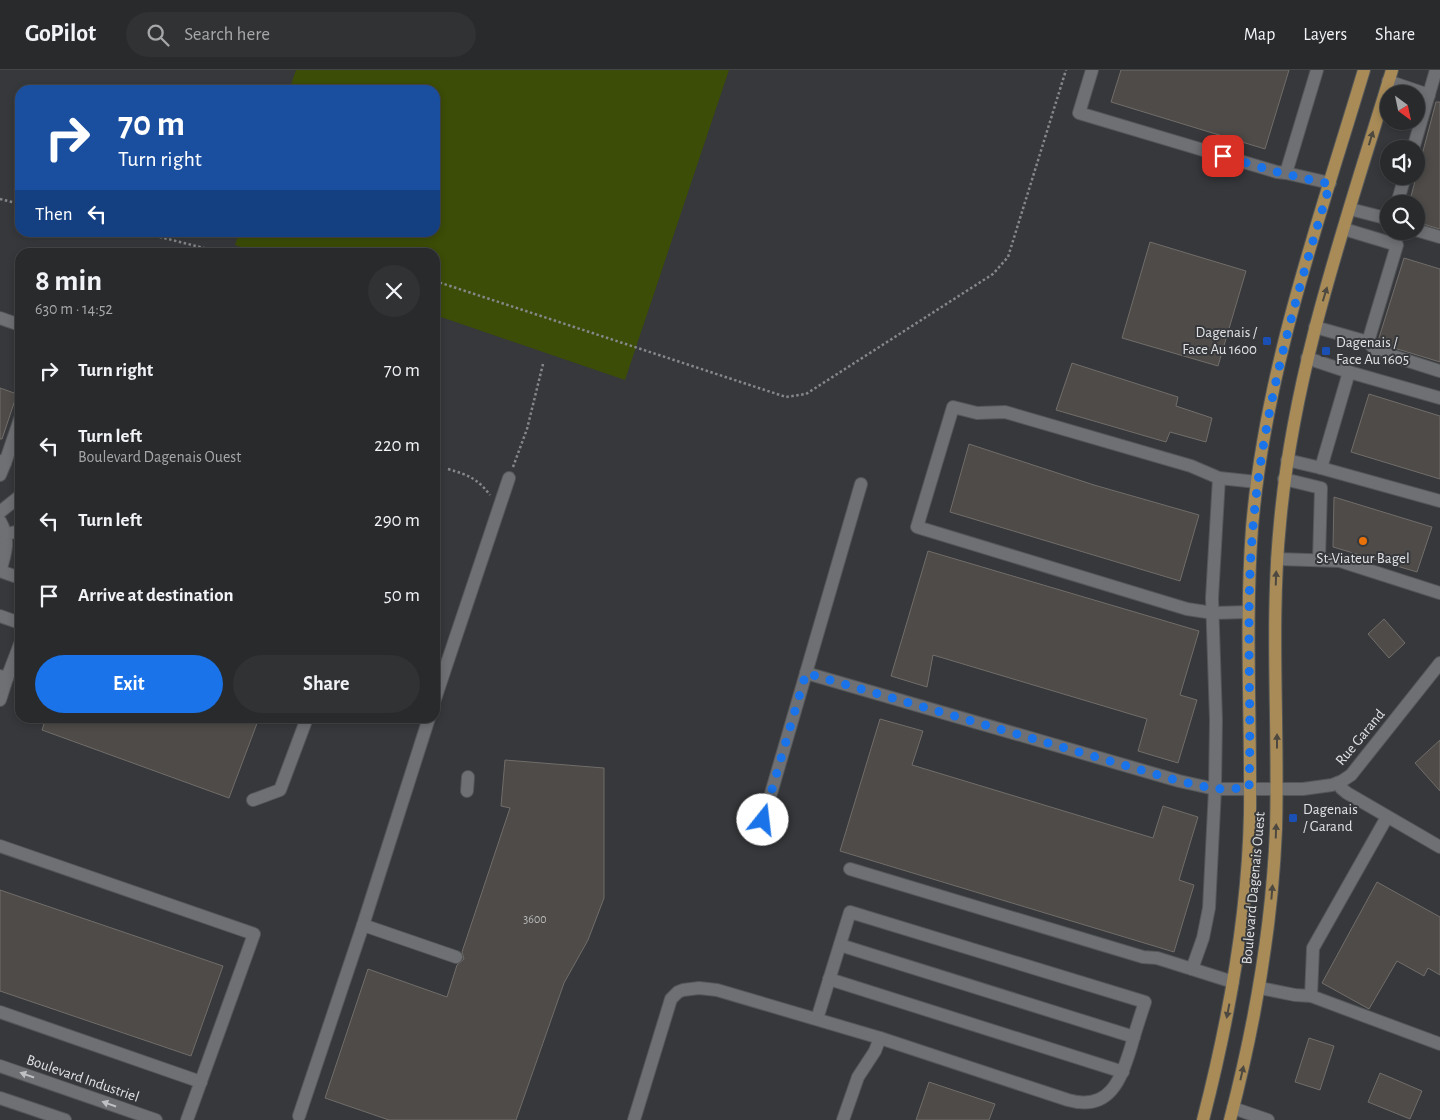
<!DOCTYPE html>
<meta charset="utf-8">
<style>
:root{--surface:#282a2c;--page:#303234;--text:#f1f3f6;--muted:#a5a7a9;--line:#444648;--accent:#1a73e8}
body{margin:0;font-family:"Alegreya Sans",sans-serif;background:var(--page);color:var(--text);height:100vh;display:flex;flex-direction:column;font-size:19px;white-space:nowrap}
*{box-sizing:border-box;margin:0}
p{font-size:16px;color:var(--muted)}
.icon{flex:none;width:28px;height:28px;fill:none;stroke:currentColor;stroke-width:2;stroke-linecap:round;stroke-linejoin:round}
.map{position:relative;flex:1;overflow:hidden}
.sheet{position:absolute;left:15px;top:178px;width:425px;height:475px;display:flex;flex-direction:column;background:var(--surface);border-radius:15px;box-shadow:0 2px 8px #0003,0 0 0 1px var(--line)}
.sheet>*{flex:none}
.guide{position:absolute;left:15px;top:15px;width:425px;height:152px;border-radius:15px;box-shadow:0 2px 8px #0003,0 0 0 1px var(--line);background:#1a4fa0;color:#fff;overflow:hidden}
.needle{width:32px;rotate:147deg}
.tools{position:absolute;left:1380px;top:15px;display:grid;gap:10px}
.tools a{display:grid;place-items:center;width:45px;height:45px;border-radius:50%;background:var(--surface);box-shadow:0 2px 8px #0003,0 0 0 1px var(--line);font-size:25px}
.pin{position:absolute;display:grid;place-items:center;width:42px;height:42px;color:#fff;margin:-21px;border-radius:10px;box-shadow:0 2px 8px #0006}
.me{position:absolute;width:55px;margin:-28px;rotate:16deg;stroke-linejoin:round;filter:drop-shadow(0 0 4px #0008)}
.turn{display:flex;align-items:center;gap:18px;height:105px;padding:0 20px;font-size:22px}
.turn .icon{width:65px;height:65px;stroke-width:2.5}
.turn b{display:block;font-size:35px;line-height:42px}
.then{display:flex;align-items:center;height:48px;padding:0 20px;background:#0003;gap:10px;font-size:19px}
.round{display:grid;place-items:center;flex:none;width:52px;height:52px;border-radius:26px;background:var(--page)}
.headline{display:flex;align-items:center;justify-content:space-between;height:85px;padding:0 20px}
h1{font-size:30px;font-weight:700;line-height:38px}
.action{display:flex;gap:10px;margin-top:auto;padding:10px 20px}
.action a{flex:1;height:58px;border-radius:30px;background:var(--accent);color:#fff;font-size:20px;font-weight:700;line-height:58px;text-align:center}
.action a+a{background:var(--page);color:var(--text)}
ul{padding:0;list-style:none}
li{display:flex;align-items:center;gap:15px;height:75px;padding:0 20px}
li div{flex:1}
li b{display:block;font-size:19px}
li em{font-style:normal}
header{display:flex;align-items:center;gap:30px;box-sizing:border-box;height:70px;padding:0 25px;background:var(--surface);border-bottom:1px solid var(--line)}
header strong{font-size:24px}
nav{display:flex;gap:28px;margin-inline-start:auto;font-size:18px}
.search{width:350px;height:45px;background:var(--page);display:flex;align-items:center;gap:12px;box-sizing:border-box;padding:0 18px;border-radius:28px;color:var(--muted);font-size:19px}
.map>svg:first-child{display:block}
.green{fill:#3c4d07}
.building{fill:#4e4b48;stroke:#716d6a}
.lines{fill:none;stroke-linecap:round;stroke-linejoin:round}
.minor-casing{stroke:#545658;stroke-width:14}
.major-casing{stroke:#545658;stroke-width:14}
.path{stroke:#858789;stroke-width:2.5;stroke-dasharray:2.5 2.5;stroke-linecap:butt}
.minor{stroke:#6e7074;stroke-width:12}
.major{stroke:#a88b57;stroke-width:12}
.oneway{fill:#4d4941}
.oneway2{fill:#bec0c2}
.route{stroke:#1a73e8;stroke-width:9;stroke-dasharray:0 16.2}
.transit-dot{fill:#1a4fb4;stroke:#36383b;stroke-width:2}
.food-dot{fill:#e8710a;stroke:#36383b;stroke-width:2}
.labels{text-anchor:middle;stroke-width:4;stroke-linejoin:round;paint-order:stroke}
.number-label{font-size:12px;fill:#bcbcbd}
.poi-label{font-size:15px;fill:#e0e2e4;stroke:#36383b;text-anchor:start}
.street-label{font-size:15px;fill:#e0e2e4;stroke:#36383b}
</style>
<header>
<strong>GoPilot</strong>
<div class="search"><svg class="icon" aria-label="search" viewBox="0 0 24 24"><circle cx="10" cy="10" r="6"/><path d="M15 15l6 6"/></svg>Search here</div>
<nav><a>Map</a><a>Layers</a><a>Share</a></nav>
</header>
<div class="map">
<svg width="1440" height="1050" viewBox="0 0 1440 1050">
<rect width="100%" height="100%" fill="#36383b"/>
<!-- green -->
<polygon class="green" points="296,0 729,0 625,310 435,245 435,182 256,182 235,175 239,163 435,162 435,20 289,20"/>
<!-- building -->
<g class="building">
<polygon points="1121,0 1289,0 1265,79 1111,32"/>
<polygon points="1436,32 1440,32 1440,159 1416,152 1416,134 1409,134"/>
<polygon points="1150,172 1246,201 1218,296 1122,268"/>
<polygon points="1404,188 1440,199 1440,292 1381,274 1378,271"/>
<polygon points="1072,293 1178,327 1176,336 1212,348 1206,372 1170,362 1166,372 1056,340"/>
<polygon points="0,318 17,324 2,369 0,369"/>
<polygon points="1369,324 1440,346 1440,409 1351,382"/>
<polygon points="969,374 1094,415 1199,445 1180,511 950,442"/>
<polygon points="1334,427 1432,457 1417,502 1333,477"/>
<polygon points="928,481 1199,561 1180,625 1197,630 1178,693 1138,681 1147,649 933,585 927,617 891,606"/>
<polygon points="1384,549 1405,573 1389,588 1368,564"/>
<polygon points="46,648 259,648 229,728 42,660"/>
<polygon points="880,649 923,661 912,695 1153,768 1163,736 1198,747 1179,810 1194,815 1174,882 840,781"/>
<polygon points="1440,670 1440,721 1415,693"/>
<polygon points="505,690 604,698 604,828 588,870 564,913 516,1050 389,1050 325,1028 368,899 447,927 457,895 464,889 462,882 510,738 501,736"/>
<polygon points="1377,812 1440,847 1440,905 1428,898 1424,906 1397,891 1369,939 1322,913"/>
<polygon points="0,820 223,896 191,986 0,921"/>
<polygon points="1309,968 1334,976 1320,1020 1295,1012"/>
<polygon points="1380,1003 1422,1021 1410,1049 1368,1032"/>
<polygon points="929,1012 995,1034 989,1050 916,1050"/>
</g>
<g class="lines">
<defs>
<g id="minor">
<polyline points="1092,0 1079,43 1277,102 1286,103"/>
<polyline points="1317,0 1286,103 1330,113"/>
<polyline points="1388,11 1429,25"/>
<polyline points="1413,79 1436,0"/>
<polyline points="1397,134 1405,106"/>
<polyline points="1350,139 1389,149"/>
<polyline points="1416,160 1440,167"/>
<polyline points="0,248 20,255"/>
<polyline points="1315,257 1368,272 1397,175 1344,159"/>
<polyline points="1368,272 1377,281 1440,301"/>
<polyline points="1349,302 1440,328"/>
<polyline points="1287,390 1321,398 1349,302 1307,288"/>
<polyline points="0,391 5,393 0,405"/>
<polyline points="5,393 20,349"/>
<polyline points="1321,398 1440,431"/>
<polyline points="1219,408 1191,396 1005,342 977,343 953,337 917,457 1187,539 1213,543 1248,542"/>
<polyline points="1284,409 1321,418 1319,490"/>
<polyline points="0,442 20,426"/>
<path d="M 0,451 C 10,468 6,483 0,501 L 20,508"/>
<polyline points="6,464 20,461"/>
<polyline points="1277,489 1340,491 1440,523"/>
<polyline points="0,546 20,553"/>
<polyline points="806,603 1179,711 1215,719 1303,719 1332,715 1342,711 1351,705 1440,593"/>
<polyline points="0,606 7,608 20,574"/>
<polyline points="435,629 509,408"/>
<polyline points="0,630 7,608"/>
<polyline points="1338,713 1341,718 1347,723 1440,777"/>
<polyline points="467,721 468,707"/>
<polyline points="253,730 280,720 307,648"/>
<polyline points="763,751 861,414"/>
<polyline points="0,776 254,864 187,1050"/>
<polyline points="850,799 1143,887 1157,888 1192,899"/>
<polyline points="363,855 429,648"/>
<polyline points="840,875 1134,967"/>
<polyline points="829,909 1123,1002"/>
<polyline points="1233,912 1192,899 1203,868 1209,838 1215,719 1216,650 1212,528 1219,408 1257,412"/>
<polyline points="1260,918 1295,925 1311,926 1313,878 1387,747"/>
<polyline points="1311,926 1440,974"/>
<polyline points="0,942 201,1012"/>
<path d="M 817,949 L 850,842 L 1145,932 C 1140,947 1135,962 1131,977 C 1121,1009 1110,1042 1068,1030 L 880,968"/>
<polyline points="0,996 156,1050"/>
<polyline points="0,1028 65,1050"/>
<polyline points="1233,1038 1268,1050"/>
<polyline points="299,1046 363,855 456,887"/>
<polyline points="634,1050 671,929 678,922 683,920 699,918 717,920 880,968 875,981 858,1007 843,1050"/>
</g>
<g id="major">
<path d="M 1203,1050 C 1229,949 1248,847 1250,743 C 1251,648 1245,553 1252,458 C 1265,301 1319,150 1364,0"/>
<path d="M 1230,1050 C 1255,954 1272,858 1276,759 C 1279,657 1270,554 1280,453 C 1294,297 1347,149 1392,0"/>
</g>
</defs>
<!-- minor casing -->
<use href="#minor" class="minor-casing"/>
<!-- major casing -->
<use href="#major" class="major-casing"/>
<!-- path -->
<g class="path">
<polyline points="0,129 20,134"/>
<polyline points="140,162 216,181 235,182"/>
<polyline points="435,211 786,327 806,324 993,204 1008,187 1066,0"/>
<polyline points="513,397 527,359 543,294"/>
<path d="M 448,399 C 468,405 477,408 490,425"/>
</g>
<!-- minor -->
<use href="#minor" class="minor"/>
<!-- major -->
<use href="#major" class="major"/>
</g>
<!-- one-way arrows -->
<defs><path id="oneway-solid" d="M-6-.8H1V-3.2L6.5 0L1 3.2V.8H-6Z" transform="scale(1.25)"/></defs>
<g class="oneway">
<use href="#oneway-solid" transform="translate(1371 68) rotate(-73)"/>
<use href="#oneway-solid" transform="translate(1325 224) rotate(-73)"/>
<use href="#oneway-solid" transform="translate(1276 508) rotate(-88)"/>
<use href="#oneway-solid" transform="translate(1277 671) rotate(-90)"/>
<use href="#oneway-solid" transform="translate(1276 761) rotate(-88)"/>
<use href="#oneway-solid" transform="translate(1272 822) rotate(-85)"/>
<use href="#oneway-solid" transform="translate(1228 941) rotate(101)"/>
<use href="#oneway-solid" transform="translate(1242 1003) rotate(-77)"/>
</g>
<g class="oneway2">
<use href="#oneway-solid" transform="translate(27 1005) rotate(-161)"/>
<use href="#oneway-solid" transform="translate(109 1034) rotate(-161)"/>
</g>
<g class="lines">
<!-- route -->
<path class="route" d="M 763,750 L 806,603 L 1179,711 L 1215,719 L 1249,718 C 1252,631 1245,544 1253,457 C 1263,338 1296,227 1330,114 L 1277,102 L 1223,86"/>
</g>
<!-- markers -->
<g class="transit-dot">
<rect x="1262" y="266" width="10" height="10" rx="2.5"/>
<rect x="1321" y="276" width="10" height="10" rx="2.5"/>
<rect x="1288" y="743" width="10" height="10" rx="2.5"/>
</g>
<circle class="food-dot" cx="1363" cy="471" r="5"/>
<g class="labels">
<!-- number labels -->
<g class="number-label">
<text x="535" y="853">3600</text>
</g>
<!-- poi labels -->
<g class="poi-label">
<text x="1257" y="267" text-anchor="end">Dagenais /<tspan x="1257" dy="17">Face Au 1600</tspan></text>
<text x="1336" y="277">Dagenais /<tspan x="1336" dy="17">Face Au 1605</tspan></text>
<text x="1363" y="493" text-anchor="middle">St-Viateur Bagel</text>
<text x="1303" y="744">Dagenais<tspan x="1303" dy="17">/ Garand</tspan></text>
</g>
<!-- street labels -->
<g class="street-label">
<text transform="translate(1360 667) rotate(-50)" y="5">Rue Garand</text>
<text transform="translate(1253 818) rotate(-85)" y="5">Boulevard Dagenais Ouest</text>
<text transform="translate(83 1008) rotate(19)" y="5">Boulevard Industriel</text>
</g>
</g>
</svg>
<div class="tools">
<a><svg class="needle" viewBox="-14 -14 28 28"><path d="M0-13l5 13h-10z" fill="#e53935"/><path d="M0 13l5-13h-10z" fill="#a5a7a9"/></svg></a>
<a><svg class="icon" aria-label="sound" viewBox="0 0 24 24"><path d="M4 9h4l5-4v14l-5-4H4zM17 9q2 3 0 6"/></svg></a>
<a><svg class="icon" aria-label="search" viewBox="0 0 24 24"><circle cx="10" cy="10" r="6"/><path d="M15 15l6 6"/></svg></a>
</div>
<div class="pin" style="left:1223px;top:86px;background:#d93025"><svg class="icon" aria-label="arrive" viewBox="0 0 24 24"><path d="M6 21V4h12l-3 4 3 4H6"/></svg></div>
<svg class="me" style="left:763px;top:750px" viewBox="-20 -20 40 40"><circle r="19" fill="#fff"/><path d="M0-13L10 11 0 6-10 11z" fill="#1a73e8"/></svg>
<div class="guide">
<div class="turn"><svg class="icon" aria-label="right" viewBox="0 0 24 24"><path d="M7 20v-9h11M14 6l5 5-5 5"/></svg><div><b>70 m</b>Turn right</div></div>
<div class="then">Then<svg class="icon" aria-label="left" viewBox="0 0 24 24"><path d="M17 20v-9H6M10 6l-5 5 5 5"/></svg></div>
</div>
<section class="sheet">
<div class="headline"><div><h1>8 min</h1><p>630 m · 14:52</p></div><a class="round"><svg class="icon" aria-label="close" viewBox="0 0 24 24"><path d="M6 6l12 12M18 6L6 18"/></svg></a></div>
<ul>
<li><svg class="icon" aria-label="right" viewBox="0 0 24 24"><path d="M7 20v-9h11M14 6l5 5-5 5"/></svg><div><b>Turn right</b></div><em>70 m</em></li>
<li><svg class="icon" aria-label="left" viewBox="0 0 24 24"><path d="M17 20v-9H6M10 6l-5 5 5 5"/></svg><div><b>Turn left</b><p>Boulevard Dagenais Ouest</p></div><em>220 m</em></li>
<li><svg class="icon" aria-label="left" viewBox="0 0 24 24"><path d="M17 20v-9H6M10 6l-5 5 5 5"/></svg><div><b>Turn left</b></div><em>290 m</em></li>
<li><svg class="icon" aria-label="arrive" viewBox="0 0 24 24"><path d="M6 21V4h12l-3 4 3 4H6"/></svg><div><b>Arrive at destination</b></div><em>50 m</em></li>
</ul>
<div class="action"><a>Exit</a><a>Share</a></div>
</section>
</div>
